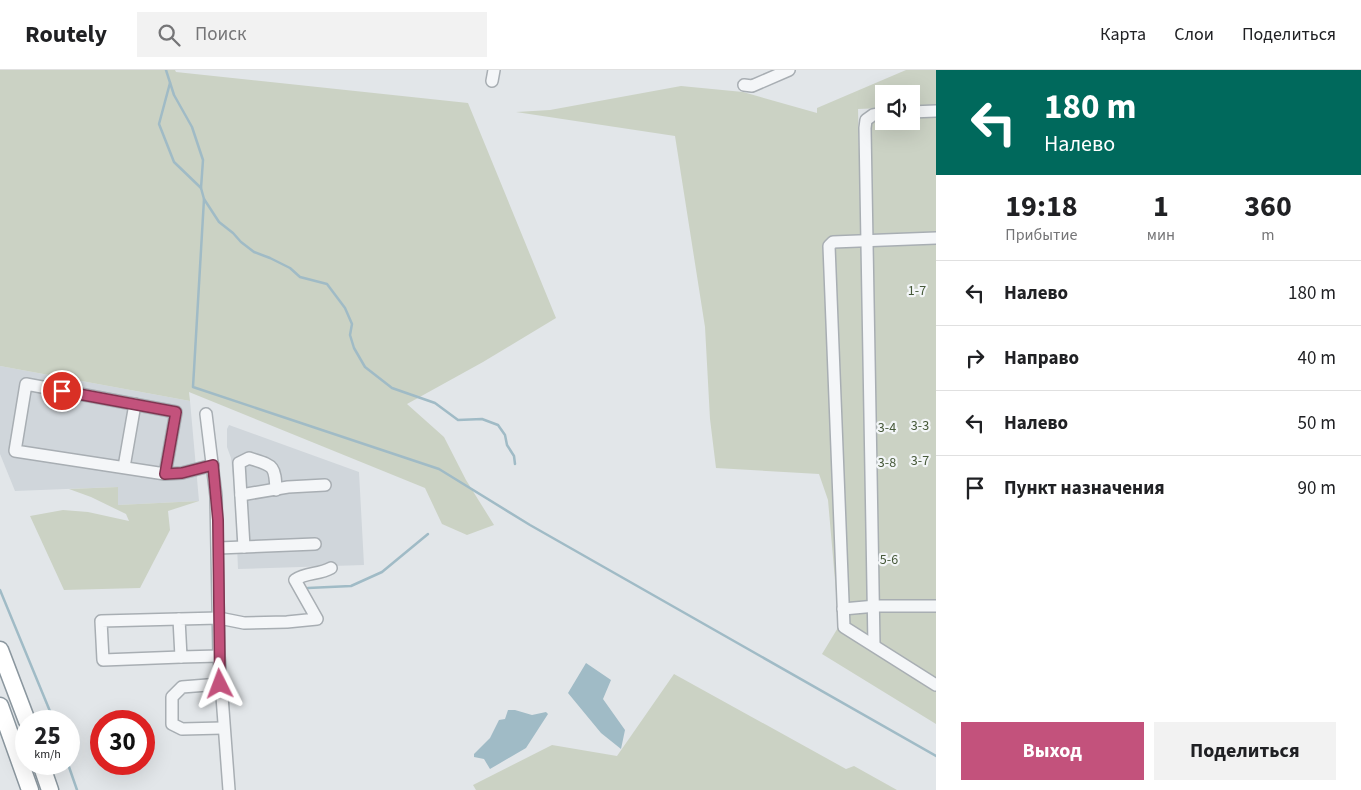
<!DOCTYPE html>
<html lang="ru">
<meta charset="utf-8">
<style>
:root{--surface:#fff;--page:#f2f2f2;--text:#202124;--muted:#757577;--line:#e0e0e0;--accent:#c3527c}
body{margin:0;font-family:"Source Sans 3",sans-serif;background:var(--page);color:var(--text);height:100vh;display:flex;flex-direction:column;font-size:19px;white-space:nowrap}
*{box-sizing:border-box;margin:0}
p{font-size:16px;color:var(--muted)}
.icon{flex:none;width:28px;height:28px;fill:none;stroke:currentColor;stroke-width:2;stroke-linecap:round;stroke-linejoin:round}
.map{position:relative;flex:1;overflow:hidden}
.sheet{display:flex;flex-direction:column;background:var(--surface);width:425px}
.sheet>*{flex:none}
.top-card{background:#00695c;color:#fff;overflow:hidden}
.controls{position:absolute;left:875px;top:15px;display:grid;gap:10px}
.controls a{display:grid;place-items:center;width:45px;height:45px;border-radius:0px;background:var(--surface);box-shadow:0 5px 20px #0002;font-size:25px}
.speed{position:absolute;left:15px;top:640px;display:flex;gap:10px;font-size:25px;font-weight:700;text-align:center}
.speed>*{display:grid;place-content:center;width:65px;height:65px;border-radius:50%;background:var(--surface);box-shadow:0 5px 20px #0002;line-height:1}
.speed small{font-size:12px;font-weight:400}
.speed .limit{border:8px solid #d22;background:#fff;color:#111}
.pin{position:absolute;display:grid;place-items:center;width:42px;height:42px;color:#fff;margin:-21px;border:2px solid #fff;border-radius:50%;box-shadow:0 1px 5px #0007}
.me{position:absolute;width:55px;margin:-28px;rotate:357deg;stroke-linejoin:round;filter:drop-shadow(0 0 4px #0008)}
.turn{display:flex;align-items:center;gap:18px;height:105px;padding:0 25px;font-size:22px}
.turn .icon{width:65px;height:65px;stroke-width:2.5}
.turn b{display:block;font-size:35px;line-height:42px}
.eta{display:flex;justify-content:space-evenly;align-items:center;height:85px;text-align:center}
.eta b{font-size:30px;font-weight:700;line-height:35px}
.primary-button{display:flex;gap:10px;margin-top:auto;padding:10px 25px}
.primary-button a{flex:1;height:58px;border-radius:0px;background:var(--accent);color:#fff;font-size:20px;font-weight:700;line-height:58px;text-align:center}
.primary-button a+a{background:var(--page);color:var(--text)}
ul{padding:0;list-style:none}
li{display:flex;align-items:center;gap:15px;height:65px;padding:0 25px;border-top:1px solid var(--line)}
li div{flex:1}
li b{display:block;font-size:19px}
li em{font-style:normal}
header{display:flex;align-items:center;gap:30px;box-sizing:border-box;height:70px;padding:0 25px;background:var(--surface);border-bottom:1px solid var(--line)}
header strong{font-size:24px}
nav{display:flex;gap:28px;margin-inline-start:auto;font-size:18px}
.search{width:350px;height:45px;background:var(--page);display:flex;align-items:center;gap:12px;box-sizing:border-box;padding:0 18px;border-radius:0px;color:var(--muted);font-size:19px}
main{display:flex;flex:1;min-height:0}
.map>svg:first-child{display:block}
.built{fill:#d0d6db}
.green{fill:#cbd2c4}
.water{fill:#a0bbc6}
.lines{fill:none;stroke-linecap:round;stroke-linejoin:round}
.stream{stroke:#a0bbc6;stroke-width:2.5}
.minor-casing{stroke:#a8aeb3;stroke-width:14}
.highway-casing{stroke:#8b979f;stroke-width:19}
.minor{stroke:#f4f6f8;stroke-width:11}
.highway{stroke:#fff;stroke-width:16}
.route-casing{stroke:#7f3551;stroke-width:12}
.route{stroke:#c3527c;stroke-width:9}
.labels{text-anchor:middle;stroke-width:4.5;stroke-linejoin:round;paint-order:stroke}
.park-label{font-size:14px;fill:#475a3a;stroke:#f2f5f7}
</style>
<header>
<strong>Routely</strong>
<div class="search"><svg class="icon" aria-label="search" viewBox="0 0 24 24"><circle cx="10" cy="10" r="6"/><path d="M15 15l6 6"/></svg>Поиск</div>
<nav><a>Карта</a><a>Слои</a><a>Поделиться</a></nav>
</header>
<main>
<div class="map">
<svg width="936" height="720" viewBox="0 0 936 720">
<rect width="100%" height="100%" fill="#e2e6e9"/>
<!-- built -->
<g class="built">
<polygon points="0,296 190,331 199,431 118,435 117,417 15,421 0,384"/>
<polygon points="229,355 359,402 364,495 238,499 235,427 231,388 227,377 227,359"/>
</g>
<!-- green -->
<g class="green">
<polygon points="0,0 175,0 176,2 468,33 556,248 483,292 407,334 444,367 466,410 494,455 467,465 442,454 425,418 189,322 190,331 0,296"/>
<polygon points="906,0 936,0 936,37 911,37 911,24 884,24 884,38 858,39 861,173 936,171 936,654 822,584 839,556 828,430 819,404 716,398 710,349 705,257 675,66 516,42 550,40 681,16 743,22 817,43 817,38"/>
<polygon points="911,45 936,45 936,165 870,166 870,53 875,49 884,47 884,51 911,51"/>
<polygon points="118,417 118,435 199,431 168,441 170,460 140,518 64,520 30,446 63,440 88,442 129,451 126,444 91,427 69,419"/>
<polygon points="674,604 846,699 854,696 897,720 476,720 473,715 552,675 617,686"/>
</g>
<!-- water -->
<g class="water">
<polygon points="586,593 611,610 603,629 625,660 621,679 601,663 568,623"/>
<polygon points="508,640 515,640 532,645 546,642 548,644 526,678 490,699 484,689 474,687 474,684 490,668 499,650 505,649"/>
</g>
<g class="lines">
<!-- stream -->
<g class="stream">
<polyline points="166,0 174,25 192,57 203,90 201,118 204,129 219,152 233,163 241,172 254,182 270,188 290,198 300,207 327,214 345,238 352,254 350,265 354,278 365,297 392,318 435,333 458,350 482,349 498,355 505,365 507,375 514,386 515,394"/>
<polyline points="170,13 159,54 174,92 201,118"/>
<polyline points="204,129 193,317 439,399 530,455 936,686"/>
<polyline points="308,518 351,516 382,502 428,464"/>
<polyline points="0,520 54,651"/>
<polyline points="68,694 77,720"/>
</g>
<defs>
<g id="minor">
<polyline points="492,11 494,0"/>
<polyline points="744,15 752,16 789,0"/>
<polyline points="911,42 936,41"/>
<polyline points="936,168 833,172 829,176 844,557 936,615"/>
<polyline points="206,344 216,426 219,586 229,720"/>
<polyline points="124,397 135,334"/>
<polyline points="165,404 176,342 26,314 15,381 165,404 182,403 213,395"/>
<polyline points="241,425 288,417 325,415"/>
<path d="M 244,477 L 239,393 L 249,388 C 273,396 275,394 276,420"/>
<polyline points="218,478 315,474"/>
<polyline points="843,539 876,536 936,536"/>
<polyline points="179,549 101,551 103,590 181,587"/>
<polyline points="874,575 865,58 866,50 873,45 884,43"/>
<path d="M 219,586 L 181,587 L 179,549 L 219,548 L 244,553 L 287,552 L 317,549 L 295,510 C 306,502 319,505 331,498"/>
<polyline points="220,614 182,617 172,627 172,654 182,659 223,658"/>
</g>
<g id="highway">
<polyline points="0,580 27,651"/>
<polyline points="0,636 30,720"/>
<polyline points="41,694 50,720"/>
</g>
</defs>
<!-- minor casing -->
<use href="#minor" class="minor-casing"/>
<!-- highway casing -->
<use href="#highway" class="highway-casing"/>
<!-- minor -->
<use href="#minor" class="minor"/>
<!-- highway -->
<use href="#highway" class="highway"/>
</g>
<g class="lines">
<defs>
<polyline id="route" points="62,321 176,342 165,404 182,403 213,395 218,450 220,614"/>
</defs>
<!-- route casing -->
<use href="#route" class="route-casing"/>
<!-- route -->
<use href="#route" class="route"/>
</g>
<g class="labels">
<!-- park labels -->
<g class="park-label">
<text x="917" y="225">1-7</text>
<text x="920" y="360">3-3</text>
<text x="887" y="362">3-4</text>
<text x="920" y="395">3-7</text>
<text x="887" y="397">3-8</text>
<text x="889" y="494">5-6</text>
</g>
</g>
</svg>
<div class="controls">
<a><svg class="icon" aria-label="sound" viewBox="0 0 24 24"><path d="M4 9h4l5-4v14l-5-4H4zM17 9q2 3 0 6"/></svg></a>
</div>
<div class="speed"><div>25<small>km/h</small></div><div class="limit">30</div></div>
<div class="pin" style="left:62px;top:321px;background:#d93025"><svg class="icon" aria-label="arrive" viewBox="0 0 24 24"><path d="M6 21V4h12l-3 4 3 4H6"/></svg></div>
<svg class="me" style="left:220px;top:614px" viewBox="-20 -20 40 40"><path d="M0-17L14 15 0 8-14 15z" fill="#c3527c" stroke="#fff" stroke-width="4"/></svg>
</div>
<section class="sheet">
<div class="top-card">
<div class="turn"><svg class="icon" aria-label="left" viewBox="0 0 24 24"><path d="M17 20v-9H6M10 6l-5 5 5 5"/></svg><div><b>180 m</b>Налево</div></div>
</div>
<div class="eta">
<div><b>19:18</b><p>Прибытие</p></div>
<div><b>1</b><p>мин</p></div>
<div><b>360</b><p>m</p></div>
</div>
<ul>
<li><svg class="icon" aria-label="left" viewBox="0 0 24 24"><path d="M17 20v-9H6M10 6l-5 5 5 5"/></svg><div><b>Налево</b></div><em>180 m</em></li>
<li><svg class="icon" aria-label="right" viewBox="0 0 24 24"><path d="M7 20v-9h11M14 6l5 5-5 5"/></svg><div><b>Направо</b></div><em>40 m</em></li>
<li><svg class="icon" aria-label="left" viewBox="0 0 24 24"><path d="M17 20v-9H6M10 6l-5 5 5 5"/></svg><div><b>Налево</b></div><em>50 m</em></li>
<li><svg class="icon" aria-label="arrive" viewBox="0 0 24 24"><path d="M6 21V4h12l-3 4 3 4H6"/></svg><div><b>Пункт назначения</b></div><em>90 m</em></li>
</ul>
<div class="primary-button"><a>Выход</a><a>Поделиться</a></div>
</section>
</main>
